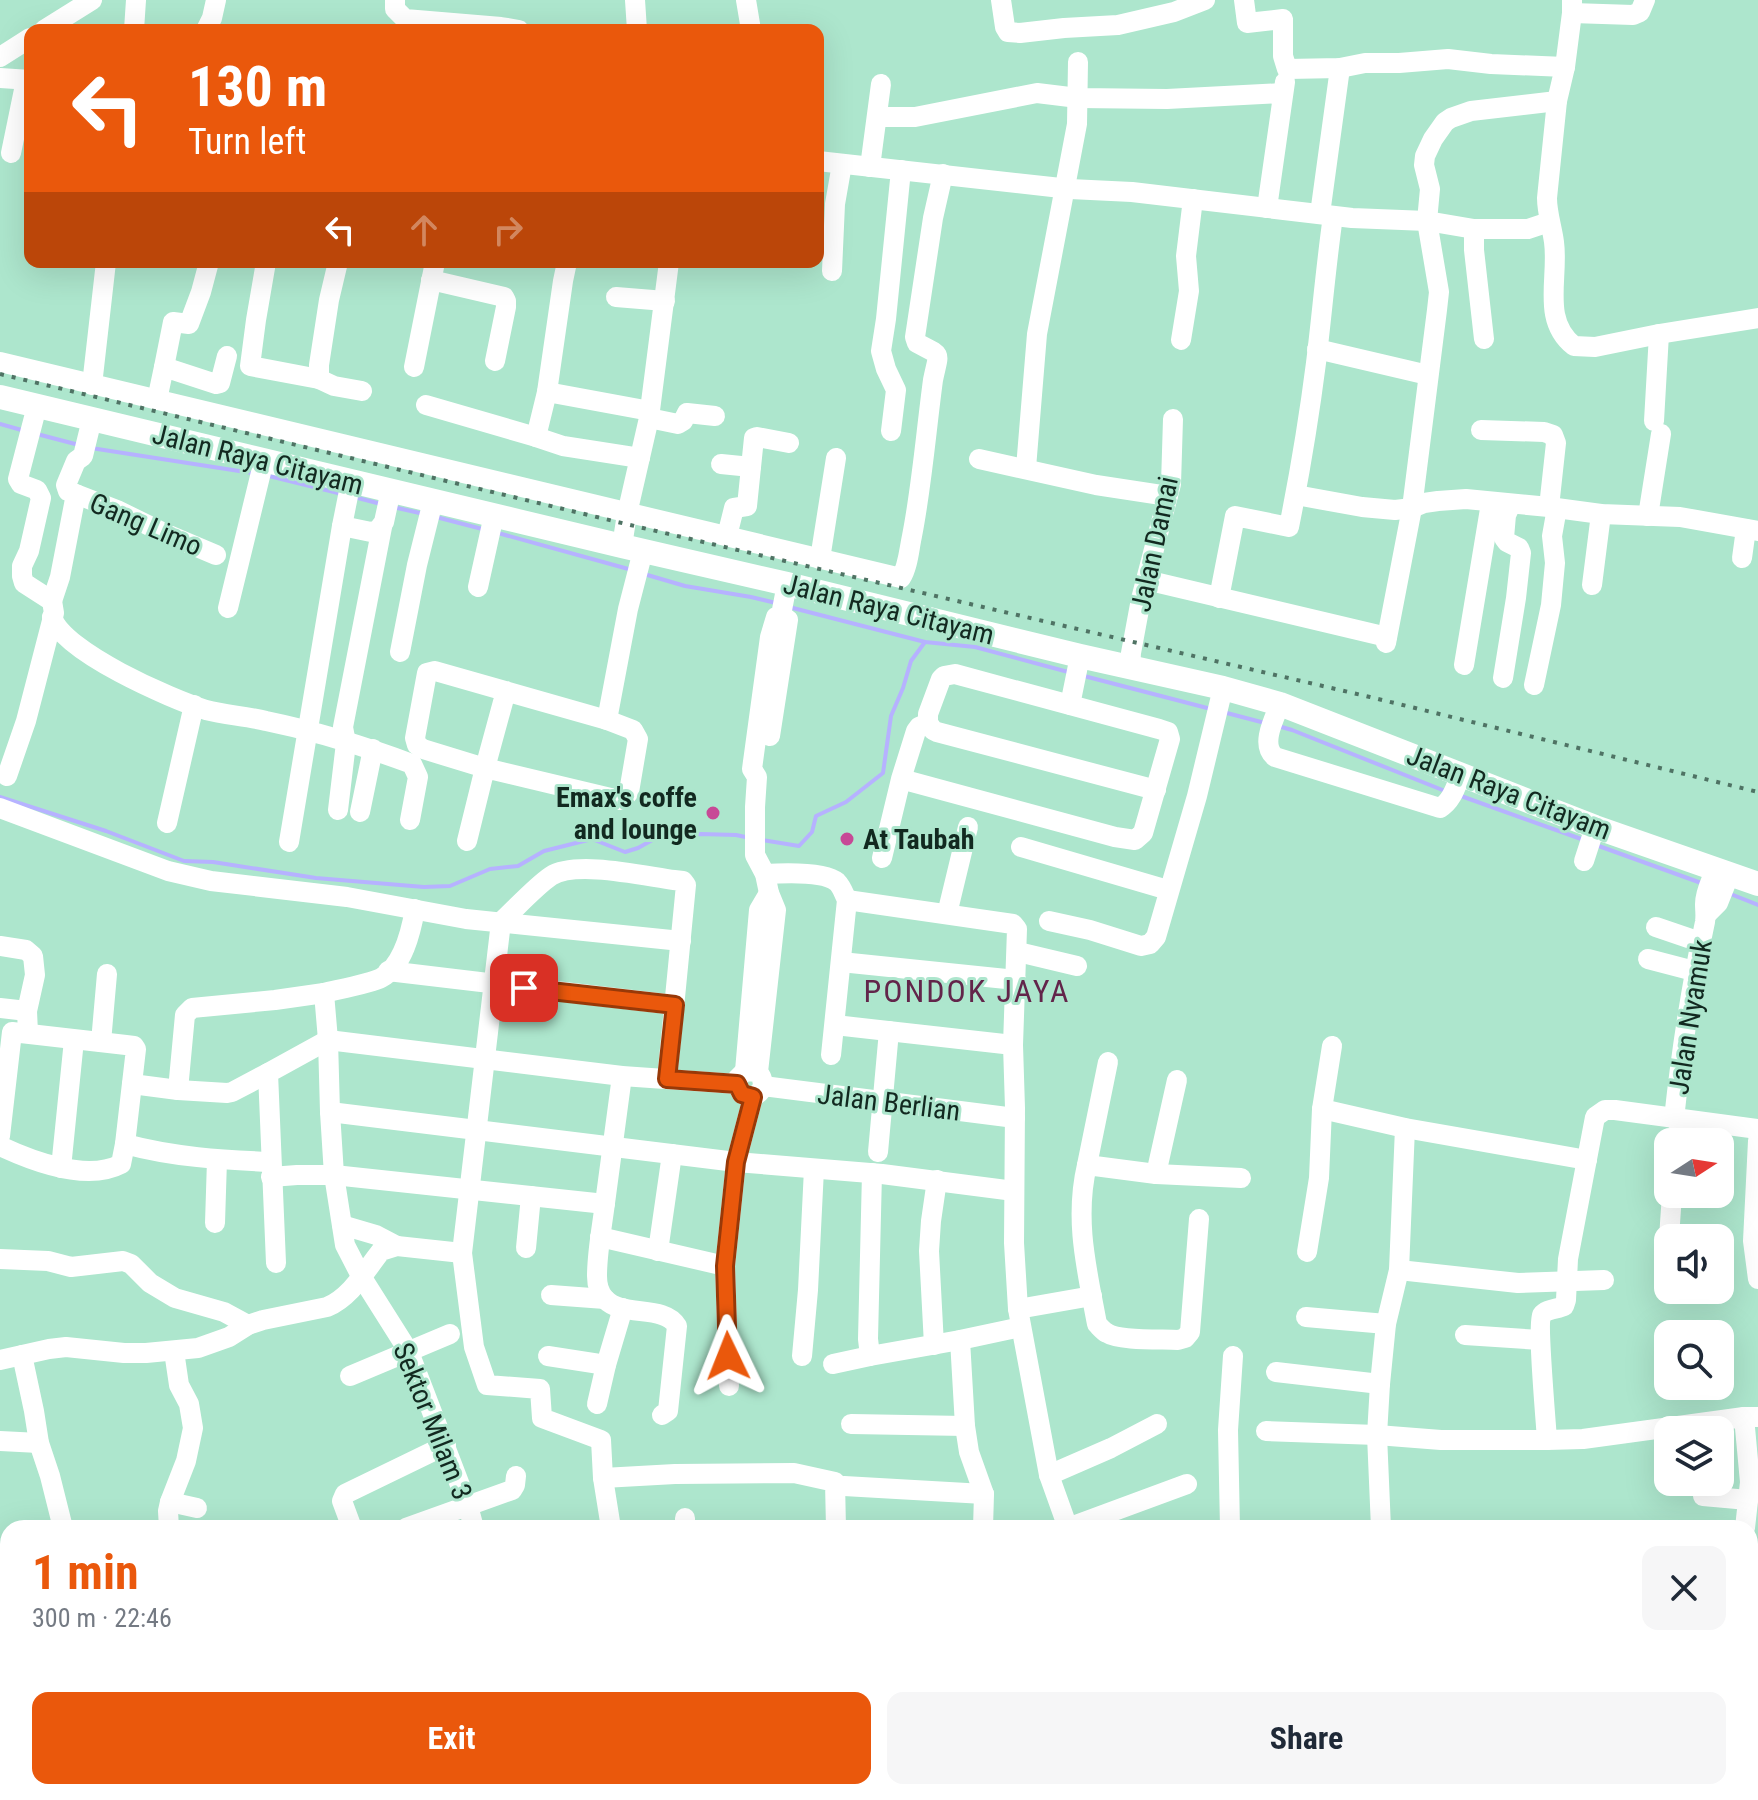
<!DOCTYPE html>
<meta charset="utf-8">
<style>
:root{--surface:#fff;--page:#f6f6f7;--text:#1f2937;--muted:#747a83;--accent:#ea580c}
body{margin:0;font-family:"Roboto Condensed",sans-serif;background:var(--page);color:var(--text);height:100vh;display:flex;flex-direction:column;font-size:30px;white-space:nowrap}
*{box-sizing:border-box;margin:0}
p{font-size:26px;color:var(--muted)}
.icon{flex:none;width:44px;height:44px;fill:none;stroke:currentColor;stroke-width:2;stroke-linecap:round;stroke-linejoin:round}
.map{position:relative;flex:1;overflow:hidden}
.drawer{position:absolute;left:0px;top:1520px;width:1758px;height:280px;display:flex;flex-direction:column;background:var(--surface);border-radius:24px 24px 0 0;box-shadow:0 8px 32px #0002}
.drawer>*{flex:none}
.banner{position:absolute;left:24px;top:24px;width:800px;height:244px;border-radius:16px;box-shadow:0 8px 32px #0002;background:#ea580c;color:#fff;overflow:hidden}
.needle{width:52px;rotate:78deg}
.buttons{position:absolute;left:1654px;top:1128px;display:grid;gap:16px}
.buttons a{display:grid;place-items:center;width:80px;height:80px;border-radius:16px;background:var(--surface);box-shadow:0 8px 32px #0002;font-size:40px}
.pin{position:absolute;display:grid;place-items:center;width:68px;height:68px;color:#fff;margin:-34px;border-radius:16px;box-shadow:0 4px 12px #0006}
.me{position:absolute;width:88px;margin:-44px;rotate:358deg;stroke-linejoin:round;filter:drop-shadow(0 0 6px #0008)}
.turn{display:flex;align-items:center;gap:28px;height:168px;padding:0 32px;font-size:36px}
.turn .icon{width:104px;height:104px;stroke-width:2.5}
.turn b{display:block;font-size:56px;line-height:68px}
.lanes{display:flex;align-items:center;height:76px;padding:0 32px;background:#0003;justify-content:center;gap:40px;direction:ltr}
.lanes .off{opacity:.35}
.round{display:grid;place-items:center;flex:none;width:84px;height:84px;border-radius:16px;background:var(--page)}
.summary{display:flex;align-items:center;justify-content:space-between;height:136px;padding:0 32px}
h1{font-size:48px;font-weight:700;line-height:60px;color:var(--accent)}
.action{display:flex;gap:16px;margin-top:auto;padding:16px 32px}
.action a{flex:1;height:92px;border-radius:16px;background:var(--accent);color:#fff;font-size:32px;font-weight:700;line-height:92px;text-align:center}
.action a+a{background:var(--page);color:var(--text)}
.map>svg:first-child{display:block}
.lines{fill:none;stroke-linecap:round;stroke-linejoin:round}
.stream{stroke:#b6b2ff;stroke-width:4}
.minor{stroke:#fff;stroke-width:20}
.major{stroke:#fff;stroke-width:24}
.rail{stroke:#4f7364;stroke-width:4;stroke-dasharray:4 8;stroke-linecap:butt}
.route-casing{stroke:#983908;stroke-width:20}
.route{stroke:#ea580c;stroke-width:14}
.poi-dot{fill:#c74996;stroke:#ade6cd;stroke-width:3}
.labels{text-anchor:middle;stroke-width:6;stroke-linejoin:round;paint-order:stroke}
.street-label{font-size:28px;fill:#122920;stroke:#ade6cd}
.poi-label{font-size:28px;font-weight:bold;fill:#122920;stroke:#ade6cd;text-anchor:end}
.quarter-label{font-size:32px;letter-spacing:2px;fill:#62254a;stroke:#ade6cd}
</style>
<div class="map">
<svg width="1758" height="1800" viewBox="0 0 1758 1800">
<rect width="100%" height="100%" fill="#ade6cd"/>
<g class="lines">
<!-- stream -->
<g class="stream">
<polyline points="0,424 25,431"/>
<polyline points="37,434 79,445"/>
<polyline points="91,448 252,473"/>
<polyline points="265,475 342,494"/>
<polyline points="354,497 381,504"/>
<polyline points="393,507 424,514"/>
<polyline points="436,517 486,530"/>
<polyline points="498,533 632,570"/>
<polyline points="644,574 685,586 751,597 776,603"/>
<polyline points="789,607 925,642 975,647 1072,673"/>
<polyline points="1084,676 1211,709"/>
<polyline points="1223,712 1265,723"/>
<polyline points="1278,726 1292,730 1445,791"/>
<polyline points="1461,796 1584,840"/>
<polyline points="0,797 106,831 184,861 213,862 316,878 424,887 450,886 490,869 518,866 544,851 592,839 625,852 638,848 656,838 674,836 701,834 736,835 750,838"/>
<polyline points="762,840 799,846 812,832 816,816 846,802 883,773 891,716 903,688 911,661 925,642"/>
<polyline points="1596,845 1704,884"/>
<polyline points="1728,893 1758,905"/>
</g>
<!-- minor -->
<g class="minor">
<polyline points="395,0 395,9 405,19 501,27 519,30"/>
<polyline points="635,0 637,30"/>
<polyline points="746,0 751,30"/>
<polyline points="1001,0 1005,27 1008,32 1020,33 1064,28 1118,25 1174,12 1205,0"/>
<polyline points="1244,0 1247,23 1283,19 1283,56 1287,69 1340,68 1365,63 1399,63 1448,59 1491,64 1565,67"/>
<path d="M 1572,0 L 1572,13 L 1565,67 L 1557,101 L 1547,198 C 1547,213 1552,227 1554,242 C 1559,278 1541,320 1574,346 L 1595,347 L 1659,334 L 1758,318"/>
<polyline points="1572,13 1633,15 1640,12 1645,0"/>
<polyline points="44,30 92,0"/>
<polyline points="134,30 136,0"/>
<polyline points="206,30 212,18 216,0"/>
<polyline points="0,57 30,38"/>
<polyline points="0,78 30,80"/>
<polyline points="877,117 915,117 1037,93 1078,98 1167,99 1283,93"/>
<polyline points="11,153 26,80"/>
<polyline points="818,161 1070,189 1132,192 1352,218 1427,221 1474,229 1528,229 1549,222"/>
<polyline points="870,167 881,84"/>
<polyline points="1267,208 1285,82"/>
<polyline points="1320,214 1340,68"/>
<polyline points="1474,229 1474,250 1484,339"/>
<polyline points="266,262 256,320 250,366 319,379"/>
<polyline points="338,262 329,300 319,365 319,379 334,386 362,391"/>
<polyline points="567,262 563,281 547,392 536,437 563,446 640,458"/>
<polyline points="832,271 835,204 842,164"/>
<polyline points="431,280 504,297 506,301 506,307 495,361"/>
<polyline points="616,297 665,301"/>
<polyline points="1181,340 1189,291 1186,256 1193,199"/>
<polyline points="1317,349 1428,375"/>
<path d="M 0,362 L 901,578 C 908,567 909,550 912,536 C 922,485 926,432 933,380 C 939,350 943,357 917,343 L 915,337 L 933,218 L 943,174"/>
<polyline points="164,367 173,322 189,324 201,292 209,262"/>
<polyline points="414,367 435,262"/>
<polyline points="92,385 106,262"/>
<polyline points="547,392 650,411"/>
<polyline points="157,400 164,367 216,384 220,383 227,356"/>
<polyline points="426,405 536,437"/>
<polyline points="649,418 678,424 683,421 687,413 715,416"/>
<polyline points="92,419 83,456 76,461 66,485 68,491 117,510 164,533 216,555"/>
<polyline points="1654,421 1659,334"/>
<polyline points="1481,430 1544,432 1553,435 1556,443 1549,507"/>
<polyline points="891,431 896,390 886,369 881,351 886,319 901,170"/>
<polyline points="979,459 1096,485 1168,496"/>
<polyline points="721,464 751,467"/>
<polyline points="1026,468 1037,334 1077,124 1078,62"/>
<polyline points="1296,495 1362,507 1395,510 1412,508 1424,503 1438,501 1466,499 1549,507 1601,514 1680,517 1758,531"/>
<polyline points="1648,516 1661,434"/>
<polyline points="342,526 371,532 378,530 384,522 391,490"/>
<polyline points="727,536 734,508 747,506 754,438 757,437 789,443"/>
<polyline points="622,546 627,514 649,418 669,262"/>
<polyline points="1742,558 1746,529"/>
<polyline points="820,559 836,458"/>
<polyline points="1146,580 1387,637"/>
<polyline points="1592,585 1601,514"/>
<polyline points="478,587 494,515"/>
<path d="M 1219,598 L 1235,516 L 1289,527 C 1300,472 1309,418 1316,363 C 1322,314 1326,265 1333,216"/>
<polyline points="52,601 60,577 76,494"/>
<polyline points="228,608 264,460"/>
<path d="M 52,617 C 63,652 171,699 206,710 C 225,715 246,716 266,721 C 315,731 364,746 412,764 L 418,777 L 410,820"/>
<polyline points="1386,643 1412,508 1437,310 1439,292 1427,221 1430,189 1424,165 1425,156 1433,139 1445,122 1451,118 1471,111 1557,101"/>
<polyline points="400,652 417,565 433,501"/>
<polyline points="1464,665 1491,503"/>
<polyline points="1130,668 1131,653 1141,599 1171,484 1173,419"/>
<polyline points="1503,678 1516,598 1521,553 1519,548 1507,542 1504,538 1506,515 1511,504"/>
<polyline points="1534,685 1551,605 1555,563 1552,536 1557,508"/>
<path d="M 1280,704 C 1274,719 1260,745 1275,757 L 1440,808 C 1452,801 1456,786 1461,774"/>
<polyline points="1070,705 1080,656"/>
<polyline points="607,720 628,609 643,551"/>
<polyline points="928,723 933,730 937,732 1156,790"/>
<polyline points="770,736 788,620 781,615"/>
<polyline points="7,776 26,721 54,613 52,601 24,583 22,576 22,566 29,551 41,498 37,490 21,484 18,479 37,406"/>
<polyline points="0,808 168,871 211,881 347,897 466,919 681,941"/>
<polyline points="338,810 346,743 343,727 382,527"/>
<polyline points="360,812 373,749"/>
<polyline points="167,823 194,705"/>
<polyline points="467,841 485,768 423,749 417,745 415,738 427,673 435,671 607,720 633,730 638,739 629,792 623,799 619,800 485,768 506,691"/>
<polyline points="289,842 342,526 351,481"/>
<polyline points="1021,847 1168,890"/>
<polyline points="882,858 901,779 1115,837 1135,840 1143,833 1170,739 1168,732 1159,729 955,674 944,676 941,679 928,714 928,723 919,727 916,731 901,779"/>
<polyline points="1584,861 1595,827"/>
<path d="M 765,874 C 782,873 824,871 837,882 C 842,887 844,894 847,900 L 831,1055"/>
<polyline points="847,900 1013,924 1017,929 1013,1045 1015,1108 1014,1243 1018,1309 1049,1475 1068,1528 1187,1484"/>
<path d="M 415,909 C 411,932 403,966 381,978 C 372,983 336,990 324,993 L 328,1040 L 330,1112 L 334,1175 L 345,1245 L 361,1276 L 409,1352 L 468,1506 L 474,1528"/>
<polyline points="947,914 968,827"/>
<polyline points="1706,915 1718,903 1730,873"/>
<polyline points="1049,921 1090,930 1141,946 1150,944 1156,937 1197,796 1223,688"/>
<polyline points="1656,927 1700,942"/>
<polyline points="0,946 26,950 33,956 35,975 27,1011 28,1033"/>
<polyline points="1018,952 1077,966"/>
<polyline points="1648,959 1694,971"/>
<polyline points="841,962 1016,980"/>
<polyline points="388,971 675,1005"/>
<polyline points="0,1008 27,1011"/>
<polyline points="835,1025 1013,1045"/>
<polyline points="101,1042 107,974"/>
<polyline points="745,1071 759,910 769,893"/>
<path d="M 758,1072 L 745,1071 L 737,1079 L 737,1084 L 742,1094 C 759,1102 769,1085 758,1072 L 776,910 L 769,893 L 765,874 L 755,855 L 755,807 L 757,777 L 752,769 L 770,637 L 776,617 L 781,615 L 787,584"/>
<path d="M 622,1076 C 616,1118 611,1161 605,1203 C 602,1227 597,1252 597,1276 C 597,1283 599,1293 605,1299 C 622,1318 664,1304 677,1326 L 668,1411 L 662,1415"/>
<polyline points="132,1084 178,1090 227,1093 232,1092 268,1073"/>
<polyline points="763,1086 1015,1118"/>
<polyline points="178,1090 185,1015 192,1008 275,1000 324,993"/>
<polyline points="1322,1109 1405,1128 1587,1160"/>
<polyline points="330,1112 736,1162 882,1174 1014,1191"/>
<path d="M 1674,1119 C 1681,1053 1691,987 1705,922 C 1706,915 1705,911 1705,904 C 1705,891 1712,880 1716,868"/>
<path d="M 0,1136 L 12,1032 L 126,1045 L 134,1046 L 136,1049 L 125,1144 L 121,1164 C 87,1182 32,1161 0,1146"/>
<polyline points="1758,1141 1753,1241 1758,1279"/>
<polyline points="1679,1142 1682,1120"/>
<path d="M 125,1144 C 173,1157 222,1160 271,1162"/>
<polyline points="878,1152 889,1031"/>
<polyline points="1087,1165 1108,1062"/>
<polyline points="61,1168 74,1040"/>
<polyline points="872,1173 868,1339 870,1356 960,1340 1021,1327"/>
<polyline points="1156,1174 1177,1080"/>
<polyline points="271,1177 297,1175 334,1175 605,1204"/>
<path d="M 1199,1219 L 1190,1332 L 1185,1338 L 1178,1340 C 1162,1339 1119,1341 1107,1333 C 1103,1331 1100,1327 1097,1324 C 1087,1270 1074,1220 1087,1165 L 1156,1174 L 1241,1178"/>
<polyline points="215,1223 217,1160"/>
<polyline points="342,1225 376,1235 397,1246"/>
<polyline points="600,1237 725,1266"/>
<polyline points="1669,1238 1672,1194"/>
<polyline points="526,1248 531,1196"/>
<polyline points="658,1251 672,1154"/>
<polyline points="1307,1252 1319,1178 1322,1109 1332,1046"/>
<polyline points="0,1259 48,1261 71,1267 123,1261 131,1264 150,1283 175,1298 224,1312 248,1325"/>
<polyline points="276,1263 268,1073 328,1040 622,1076 737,1084"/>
<polyline points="1399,1270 1518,1283 1604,1280"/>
<polyline points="551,1295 605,1299"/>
<polyline points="1018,1309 1092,1296"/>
<polyline points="1306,1317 1386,1324"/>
<polyline points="1465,1335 1540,1340"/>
<polyline points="960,1340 965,1426 969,1452 984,1494 983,1528"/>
<polyline points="934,1345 929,1251 931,1221 937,1180"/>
<polyline points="22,1355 34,1411 39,1443 50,1476 63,1528"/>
<polyline points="548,1356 606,1365"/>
<polyline points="802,1356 808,1290 814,1169"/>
<path d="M 0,1360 L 49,1349 L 66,1347 L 124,1353 L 146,1353 L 198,1348 L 229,1337 L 248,1325 L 263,1320 L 327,1307 C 351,1297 365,1271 381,1251 L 397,1246 L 462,1253"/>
<polyline points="833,1364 870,1356"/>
<polyline points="1276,1372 1380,1384"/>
<polyline points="350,1376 450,1334"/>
<polyline points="729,1386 725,1266 736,1162 753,1097"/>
<polyline points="597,1404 606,1365 623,1308"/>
<polyline points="1744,1417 1750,1482 1745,1528"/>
<polyline points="851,1424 965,1426"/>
<polyline points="1266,1431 1377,1435 1441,1440 1547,1440 1583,1439 1744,1417 1758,1417"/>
<path d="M 1547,1440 C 1546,1423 1537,1323 1542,1315 C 1546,1309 1558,1309 1564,1306 L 1566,1300 L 1568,1259 L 1595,1117 L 1605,1110 L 1615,1110 L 1758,1129"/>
<polyline points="0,1441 39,1443"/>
<polyline points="1049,1475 1111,1448 1157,1424"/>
<polyline points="603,1478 675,1474 794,1473 835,1482 836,1528"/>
<polyline points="844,1486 984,1494"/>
<polyline points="1703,1496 1748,1500"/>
<polyline points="170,1502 197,1508"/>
<polyline points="685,1518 685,1528"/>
<polyline points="169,1528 168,1511 170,1502 186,1461 193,1428 189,1404 179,1385 174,1351"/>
<polyline points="352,1528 342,1501 345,1494 446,1445"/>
<polyline points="406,1528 512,1490 515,1485 516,1476"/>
<path d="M 611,1528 L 603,1478 L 601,1440 L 542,1418 L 540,1389 L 487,1385 L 474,1347 L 462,1253 L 501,922 C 515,909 536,886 551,876 C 576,860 644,876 674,880 L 683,881 L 686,885 L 667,1079"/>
<polyline points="1230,1528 1228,1430 1233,1356"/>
<polyline points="1381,1528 1377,1435 1380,1384 1386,1324 1399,1270 1405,1128"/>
<polyline points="0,1563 8,1562"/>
<path d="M 1750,1566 C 1758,1604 1755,1636 1750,1675"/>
<polyline points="0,1716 8,1717"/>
<polyline points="1750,1776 1758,1781"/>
<polyline points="48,1792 49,1800"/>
<polyline points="118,1792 119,1800"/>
<polyline points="470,1792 475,1796 476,1800"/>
<polyline points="754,1792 754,1800"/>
<polyline points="934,1792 949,1800"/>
<polyline points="1091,1792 1092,1800"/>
<polyline points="1165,1792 1166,1800"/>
<polyline points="344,1800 371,1792"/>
<polyline points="638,1800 638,1792"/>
<polyline points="818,1800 819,1792"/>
<polyline points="874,1800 875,1792"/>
<polyline points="998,1800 998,1792"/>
<polyline points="1488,1800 1489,1792"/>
<polyline points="1610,1800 1612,1792"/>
<polyline points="1678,1800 1681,1792"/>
</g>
<!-- major -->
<polyline class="major" points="0,397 622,546 787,584 1080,656 1223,688 1280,704 1595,827 1758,884"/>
<!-- rail -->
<polyline class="rail" points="0,374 626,524 1370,697 1758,792"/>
</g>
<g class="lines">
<defs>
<polyline id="route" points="524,988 675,1005 667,1079 737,1084 742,1094 753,1097 736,1162 725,1266 728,1356"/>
</defs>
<!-- route casing -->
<use href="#route" class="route-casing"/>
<!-- route -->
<use href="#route" class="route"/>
</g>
<!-- markers -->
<g class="poi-dot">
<circle cx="713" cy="813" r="8"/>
<circle cx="847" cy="839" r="8"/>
</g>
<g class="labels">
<!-- street labels -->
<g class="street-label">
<text transform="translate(258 459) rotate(14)" y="10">Jalan Raya Citayam</text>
<text transform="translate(146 524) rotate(23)" y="10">Gang Limo</text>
<text transform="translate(1154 544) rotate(-78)" y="10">Jalan Damai</text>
<text transform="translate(889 609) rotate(14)" y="10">Jalan Raya Citayam</text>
<text transform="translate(1509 792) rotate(21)" y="10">Jalan Raya Citayam</text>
<text transform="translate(1690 1017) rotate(-81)" y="10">Jalan Nyamuk</text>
<text transform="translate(889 1102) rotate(7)" y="10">Jalan Berlian</text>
<text transform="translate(433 1421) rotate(68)" y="10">Sektor Milam 3</text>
</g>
<!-- poi labels -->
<g class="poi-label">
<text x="697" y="807">Emax's coffe<tspan x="697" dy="32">and lounge</tspan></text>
<text x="863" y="849" text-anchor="start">At Taubah</text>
</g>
<!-- quarter labels -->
<g class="quarter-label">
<text x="967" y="1002">PONDOK JAYA</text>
</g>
</g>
</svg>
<div class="buttons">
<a><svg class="needle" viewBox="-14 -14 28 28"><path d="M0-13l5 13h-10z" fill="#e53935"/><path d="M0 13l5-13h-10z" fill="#747a83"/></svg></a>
<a><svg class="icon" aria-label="sound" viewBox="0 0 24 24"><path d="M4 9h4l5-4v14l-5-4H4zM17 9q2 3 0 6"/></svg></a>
<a><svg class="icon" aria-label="search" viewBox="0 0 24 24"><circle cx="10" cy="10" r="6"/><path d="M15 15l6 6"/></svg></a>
<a><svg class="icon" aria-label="layers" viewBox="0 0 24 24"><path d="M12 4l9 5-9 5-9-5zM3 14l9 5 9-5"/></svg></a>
</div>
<div class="pin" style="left:524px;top:988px;background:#d93025"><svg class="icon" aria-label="arrive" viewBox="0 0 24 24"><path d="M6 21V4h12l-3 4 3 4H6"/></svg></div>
<svg class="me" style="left:728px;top:1356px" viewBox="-20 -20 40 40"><path d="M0-17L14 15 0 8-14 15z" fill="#ea580c" stroke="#fff" stroke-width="4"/></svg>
<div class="banner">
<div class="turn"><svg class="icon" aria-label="left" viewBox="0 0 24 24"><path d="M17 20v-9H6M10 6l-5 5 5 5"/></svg><div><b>130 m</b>Turn left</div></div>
<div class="lanes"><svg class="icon" aria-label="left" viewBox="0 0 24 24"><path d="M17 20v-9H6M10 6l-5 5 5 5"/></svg><svg class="icon off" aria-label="ahead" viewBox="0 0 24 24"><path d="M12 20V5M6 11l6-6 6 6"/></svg><svg class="icon off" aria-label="right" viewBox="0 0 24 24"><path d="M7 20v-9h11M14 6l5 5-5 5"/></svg></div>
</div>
<section class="drawer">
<div class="summary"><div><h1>1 min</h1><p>300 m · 22:46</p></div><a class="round"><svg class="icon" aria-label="close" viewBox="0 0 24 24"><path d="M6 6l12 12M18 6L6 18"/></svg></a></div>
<div class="action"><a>Exit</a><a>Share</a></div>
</section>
</div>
